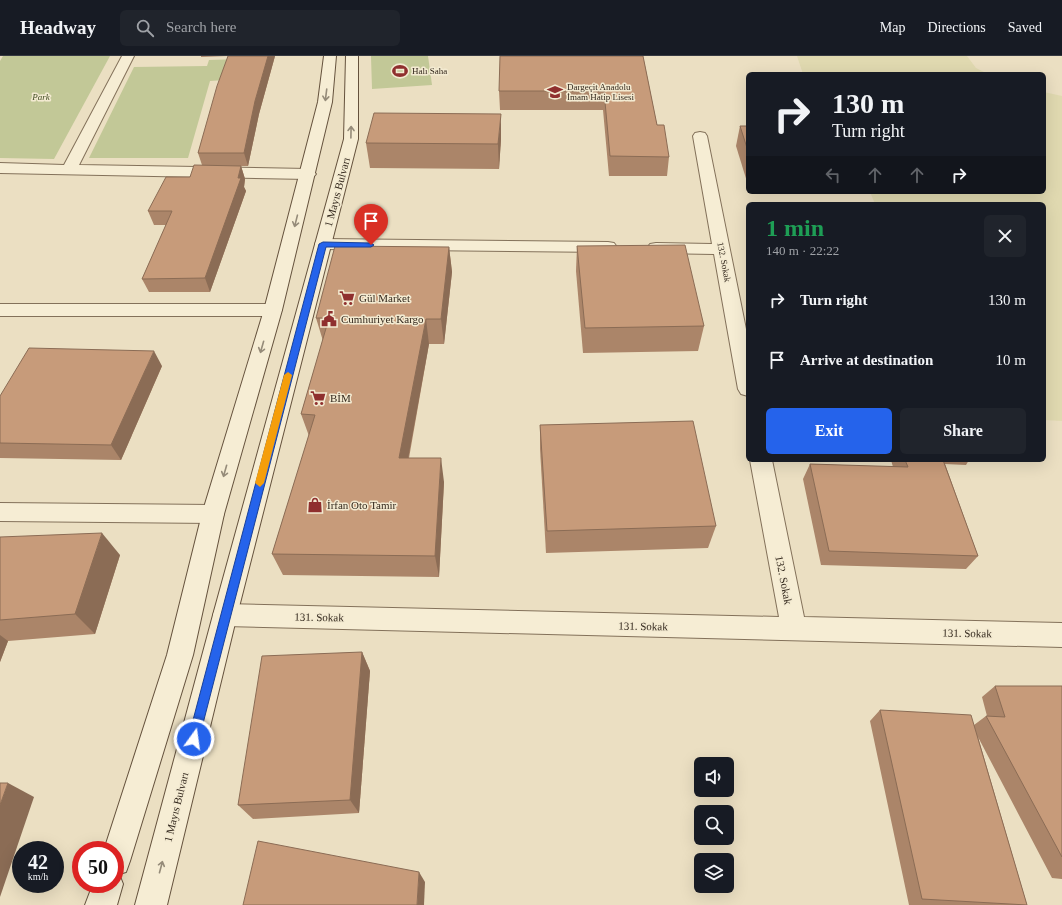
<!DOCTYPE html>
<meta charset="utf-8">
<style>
:root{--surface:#171b24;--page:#20242c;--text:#f1f3f6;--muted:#9ea1a6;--line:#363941;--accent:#2563eb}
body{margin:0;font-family:Georgia,serif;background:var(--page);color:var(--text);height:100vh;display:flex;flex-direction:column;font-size:15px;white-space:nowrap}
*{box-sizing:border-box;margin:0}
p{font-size:13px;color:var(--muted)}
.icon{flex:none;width:22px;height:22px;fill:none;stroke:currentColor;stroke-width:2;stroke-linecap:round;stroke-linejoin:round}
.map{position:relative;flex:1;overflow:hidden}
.sheet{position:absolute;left:746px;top:146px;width:300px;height:260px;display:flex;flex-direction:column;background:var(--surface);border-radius:6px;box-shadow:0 4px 16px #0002}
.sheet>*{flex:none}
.guide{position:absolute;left:746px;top:16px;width:300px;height:122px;border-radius:6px;box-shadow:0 4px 16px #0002;background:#171b24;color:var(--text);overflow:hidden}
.controls{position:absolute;left:694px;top:701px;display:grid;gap:8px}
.controls a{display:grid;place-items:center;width:40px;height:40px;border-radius:6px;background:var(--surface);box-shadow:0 4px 16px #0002;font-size:20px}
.speed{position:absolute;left:12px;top:785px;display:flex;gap:8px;font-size:20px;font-weight:700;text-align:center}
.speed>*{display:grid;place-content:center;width:52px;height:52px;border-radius:50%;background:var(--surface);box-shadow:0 4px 16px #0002;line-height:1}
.speed small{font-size:10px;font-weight:400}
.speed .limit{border:6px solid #d22;background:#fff;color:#111}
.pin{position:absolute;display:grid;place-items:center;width:34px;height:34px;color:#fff;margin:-41px -17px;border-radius:50% 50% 50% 0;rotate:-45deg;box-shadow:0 0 4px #0007}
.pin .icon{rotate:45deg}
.me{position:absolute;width:44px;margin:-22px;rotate:14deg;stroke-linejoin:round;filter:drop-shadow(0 0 3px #0008)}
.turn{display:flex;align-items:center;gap:14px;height:84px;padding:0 20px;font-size:18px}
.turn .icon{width:52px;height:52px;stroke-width:2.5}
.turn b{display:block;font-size:28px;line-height:34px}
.lanes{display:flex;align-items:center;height:38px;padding:0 20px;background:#0003;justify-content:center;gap:20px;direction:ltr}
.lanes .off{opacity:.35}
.round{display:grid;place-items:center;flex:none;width:42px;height:42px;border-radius:6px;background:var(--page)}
.headline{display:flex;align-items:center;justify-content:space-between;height:68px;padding:0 20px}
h1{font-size:24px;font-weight:700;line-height:30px;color:#1e9e55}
.cta{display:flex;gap:8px;margin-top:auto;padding:8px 20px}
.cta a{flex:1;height:46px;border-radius:6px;background:var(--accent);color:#fff;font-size:16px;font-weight:700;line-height:46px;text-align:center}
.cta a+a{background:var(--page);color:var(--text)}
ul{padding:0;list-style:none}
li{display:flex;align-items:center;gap:12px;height:60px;padding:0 20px}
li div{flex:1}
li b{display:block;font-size:15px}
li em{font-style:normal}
header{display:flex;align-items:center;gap:24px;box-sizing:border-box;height:56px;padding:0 20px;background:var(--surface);border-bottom:1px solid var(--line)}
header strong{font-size:19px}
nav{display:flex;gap:22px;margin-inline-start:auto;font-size:14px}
.search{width:280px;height:36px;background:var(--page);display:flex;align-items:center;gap:10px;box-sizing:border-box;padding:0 14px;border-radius:6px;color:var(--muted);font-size:15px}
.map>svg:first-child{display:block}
.farmland{fill:#e0d9b0}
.green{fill:#c2c897}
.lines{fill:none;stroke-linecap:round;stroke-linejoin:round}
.minor-casing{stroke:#83715a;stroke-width:2}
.secondary-casing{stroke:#65523d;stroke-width:2}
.minor{fill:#f6edd4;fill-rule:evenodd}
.secondary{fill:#f6edd4;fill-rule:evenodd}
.wall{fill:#ab8569}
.shaded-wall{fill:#8b6c55}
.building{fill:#c79b7a;stroke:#8b6c55}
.oneway{stroke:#958b79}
.route{fill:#2563eb;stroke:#184099}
.slow{fill:#f59e0b}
.labels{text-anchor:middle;stroke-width:3;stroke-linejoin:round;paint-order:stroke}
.far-poi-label{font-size:9px;fill:#34291e;stroke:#f3ead1;text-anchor:start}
.far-park-label{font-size:9px;font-style:italic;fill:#444f25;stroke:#f3ead1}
.far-street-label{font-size:9px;fill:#34291e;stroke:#f3ead1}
.street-label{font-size:11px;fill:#34291e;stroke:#f3ead1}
.poi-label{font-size:11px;fill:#34291e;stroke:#f3ead1;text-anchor:start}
</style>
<header>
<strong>Headway</strong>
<div class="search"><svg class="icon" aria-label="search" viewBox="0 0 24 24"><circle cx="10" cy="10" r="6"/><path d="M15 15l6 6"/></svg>Search here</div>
<nav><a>Map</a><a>Directions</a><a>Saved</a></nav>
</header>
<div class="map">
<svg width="1062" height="849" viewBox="0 0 1062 849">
<rect width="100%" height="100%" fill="#ebdfc2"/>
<!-- farmland -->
<g class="farmland">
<polygon points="797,0 967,0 976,12 988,18 803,18"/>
<polygon points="1044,36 1062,40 1062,365 1044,364 1044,148 875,148 870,136 1044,136"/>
</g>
<!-- green -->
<g class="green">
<polygon points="3,0 110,0 54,103 0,102 0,5"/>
<polygon points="371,0 428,0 432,29 372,33"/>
<polygon points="273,2 267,21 210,25 188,102 89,102 134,11 207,10 209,4"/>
</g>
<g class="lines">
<defs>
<g id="minor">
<polygon points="122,0 134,0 79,109 308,113 313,115 316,118 313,121 308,123 0,117 0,107 64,109"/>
<polygon points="700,76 705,77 707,80 748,283 748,340 741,338 738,333 714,198 656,197 650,196 647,192 650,188 656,187 712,188 693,80 695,77"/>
<polygon points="323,183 608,186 614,187 617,191 614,195 608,196 323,193 317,192 315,188 317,184"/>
<polygon points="0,248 273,248 279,250 282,254 279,258 273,260 0,260"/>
<polygon points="750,404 772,404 804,561 1062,567 1062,591 225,570 216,567 213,559 216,551 225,548 779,561"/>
<polygon points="0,447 213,449 221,451 224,458 221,465 213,467 0,465"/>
</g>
<g id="secondary">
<polygon points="324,0 336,0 332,46 282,254 224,458 193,599 130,805 126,816 119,818 123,828 117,849 85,849 93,828 115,828 115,794 104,794 167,599 202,458 264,254 318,46"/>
<polygon points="346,0 358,0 358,83 237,559 167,849 135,849 213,559 344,83"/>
</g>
</defs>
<!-- minor casing -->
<use href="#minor" class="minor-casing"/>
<!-- secondary casing -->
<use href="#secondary" class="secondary-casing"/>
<!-- minor -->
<use href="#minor" class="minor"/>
<!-- secondary -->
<use href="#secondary" class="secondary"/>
</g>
<!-- wall -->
<g class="wall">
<polygon points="201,0 275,0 259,58 248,110 241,110 245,123 244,131 246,135 210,236 149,236 142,223 166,169 154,169 148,155 190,121 202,109 198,97 228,0 201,1"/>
<polygon points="643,0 657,69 669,101 667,120 609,120 603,54 500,54 499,35"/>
<polygon points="740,70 748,70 748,129 736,90"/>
<polygon points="501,83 499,113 370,112 366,87"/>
<polygon points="577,190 704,270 698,295 583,297 576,215"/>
<polygon points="449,191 452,216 444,288 429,288 409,402 444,426 439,521 283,519 272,498 309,380 301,358 323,285 316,262"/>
<polygon points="162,310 121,404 0,402 0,340"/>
<polygon points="540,369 716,470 708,492 546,497 540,393"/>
<polygon points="891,404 969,404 966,409 945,408 978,500 966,513 821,509 803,423 810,408 893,411"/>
<polygon points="0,481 120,499 95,578 8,585 0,606"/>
<polygon points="362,596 370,615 359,757 253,763 238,749"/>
<polygon points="995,630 1062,630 1062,823 1052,822 978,681 1027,849 909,849 870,665 880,654 974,669 986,660 987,660 982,641"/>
</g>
<!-- shaded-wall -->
<g class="shaded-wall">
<polygon points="268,0 275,0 259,58 248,110 244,97 255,45"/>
<polygon points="501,58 501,83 499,113 498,88"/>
<polygon points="241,110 245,123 244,131 246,135 210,236 205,222 238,122"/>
<polygon points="449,191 452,216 444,288 441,263"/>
<polygon points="426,263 429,288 404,425 399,402"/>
<polygon points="154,295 162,310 121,404 111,389"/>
<polygon points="441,402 444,426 439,521 435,500"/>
<polygon points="102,477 120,499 95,578 75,558"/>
<polygon points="0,579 8,585 0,606"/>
<polygon points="362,596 370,615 359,757 350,744"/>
<polygon points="8,727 34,741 0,841 0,749"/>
<polygon points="419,816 425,826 424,849 417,849"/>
</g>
<!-- building -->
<g class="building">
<polygon points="228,0 268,0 255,45 244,97 198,97 217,30"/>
<polygon points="500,0 643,0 657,69 664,69 669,101 610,100 604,35 499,35"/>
<polygon points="374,57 501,58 498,88 366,87"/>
<polygon points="740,70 748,70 748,95"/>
<polygon points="194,109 241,110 238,122 241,122 205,222 142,223 172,155 148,155 166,121 190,121"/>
<polygon points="685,189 704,270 585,272 577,190"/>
<polygon points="335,190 449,191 441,263 426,263 399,402 441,402 435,500 272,498 315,359 301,358 329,262 316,262"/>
<polygon points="29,292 154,295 111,389 0,387 0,340"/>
<polygon points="693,365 716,470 547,475 540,369"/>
<polygon points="905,404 943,404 978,500 829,495 810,408 908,411"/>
<polygon points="102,477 75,558 0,564 0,481"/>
<polygon points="362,596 350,744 238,749 262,600"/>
<polygon points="995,630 1062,630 1062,801 986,660 1005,661"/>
<polygon points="880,654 971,659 1027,849 922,843"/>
<polygon points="0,727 8,727 0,749"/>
<polygon points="258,785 419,816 417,849 243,849"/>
</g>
<!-- one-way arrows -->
<defs><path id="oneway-shaft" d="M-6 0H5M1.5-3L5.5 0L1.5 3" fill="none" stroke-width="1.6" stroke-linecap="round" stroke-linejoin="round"/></defs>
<g class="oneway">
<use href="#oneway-shaft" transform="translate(326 39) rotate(97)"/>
<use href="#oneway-shaft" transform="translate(351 76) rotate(-89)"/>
<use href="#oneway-shaft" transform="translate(296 165) rotate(104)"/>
<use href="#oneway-shaft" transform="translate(262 291) rotate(106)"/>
<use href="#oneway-shaft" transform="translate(225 415) rotate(106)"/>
<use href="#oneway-shaft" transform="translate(161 811) rotate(-75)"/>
</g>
<!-- route -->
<polygon class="route" points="323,186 371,187 374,189 371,191 326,191 199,683 198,687 194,688 189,687 188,683 319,188"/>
<!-- slow -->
<polygon class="slow" points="288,316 292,319 264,427 260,431 255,427 284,319"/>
<!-- icons -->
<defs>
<symbol id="stadium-bare" viewBox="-9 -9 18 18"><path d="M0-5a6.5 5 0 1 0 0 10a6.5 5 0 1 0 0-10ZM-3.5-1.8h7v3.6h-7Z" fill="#8f2f2e" stroke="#f3ead1" stroke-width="2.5" paint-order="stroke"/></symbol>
<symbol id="school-bare" viewBox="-9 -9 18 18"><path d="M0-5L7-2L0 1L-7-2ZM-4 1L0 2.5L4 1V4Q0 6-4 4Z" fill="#8f2f2e" stroke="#f3ead1" stroke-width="2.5" paint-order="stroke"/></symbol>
<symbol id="supermarket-bare" viewBox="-9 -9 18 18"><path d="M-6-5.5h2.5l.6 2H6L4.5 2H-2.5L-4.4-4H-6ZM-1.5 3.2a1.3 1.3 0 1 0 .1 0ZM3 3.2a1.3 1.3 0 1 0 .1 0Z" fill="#8f2f2e" stroke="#f3ead1" stroke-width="2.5" paint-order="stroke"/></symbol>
<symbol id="civic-bare" viewBox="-9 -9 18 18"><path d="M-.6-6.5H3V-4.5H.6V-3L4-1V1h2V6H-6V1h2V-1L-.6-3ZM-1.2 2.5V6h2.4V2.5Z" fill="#8f2f2e" stroke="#f3ead1" stroke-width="2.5" paint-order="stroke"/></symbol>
<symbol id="shop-bare" viewBox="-9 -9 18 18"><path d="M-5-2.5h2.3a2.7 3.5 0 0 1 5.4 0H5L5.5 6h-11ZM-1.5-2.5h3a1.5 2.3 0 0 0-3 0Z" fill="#8f2f2e" stroke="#f3ead1" stroke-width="2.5" paint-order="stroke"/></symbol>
</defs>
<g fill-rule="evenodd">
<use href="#stadium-bare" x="389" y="4" width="22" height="22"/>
<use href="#school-bare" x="544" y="25" width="22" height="22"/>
<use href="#supermarket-bare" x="336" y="231" width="22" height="22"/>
<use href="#civic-bare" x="318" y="252" width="22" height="22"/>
<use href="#supermarket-bare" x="307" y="331" width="22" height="22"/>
<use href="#shop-bare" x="304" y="438" width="22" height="22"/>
</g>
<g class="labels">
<!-- far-poi labels -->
<g class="far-poi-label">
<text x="412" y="18">Halı Saha</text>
<text x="567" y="34">Dargeçit Anadolu<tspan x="567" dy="10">İmam Hatip Lisesi</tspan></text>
</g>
<!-- far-park labels -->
<g class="far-park-label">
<text x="41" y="44">Park</text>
</g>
<!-- far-street labels -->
<g class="far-street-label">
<text transform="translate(724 206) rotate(79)" y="3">132. Sokak</text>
</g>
<!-- street labels -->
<g class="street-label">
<text transform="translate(337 136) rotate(-75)" y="4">1 Mayıs Bulvarı</text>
<text transform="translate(784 524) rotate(79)" y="4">132. Sokak</text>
<text transform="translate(319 561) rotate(1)" y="4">131. Sokak</text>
<text transform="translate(643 570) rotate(1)" y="4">131. Sokak</text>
<text transform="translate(967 577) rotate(1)" y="4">131. Sokak</text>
<text transform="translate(176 751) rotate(-76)" y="4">1 Mayıs Bulvarı</text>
</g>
<!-- poi labels -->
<g class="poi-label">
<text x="359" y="246">Gül Market</text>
<text x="341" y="267">Cumhuriyet Kargo</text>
<text x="330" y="346">BİM</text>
<text x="327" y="453">İrfan Oto Tamir</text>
</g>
</g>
</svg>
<div class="controls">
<a><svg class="icon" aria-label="sound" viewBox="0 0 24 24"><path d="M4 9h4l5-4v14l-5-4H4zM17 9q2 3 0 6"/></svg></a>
<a><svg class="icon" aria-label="search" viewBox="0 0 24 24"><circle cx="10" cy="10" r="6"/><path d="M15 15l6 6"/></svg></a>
<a><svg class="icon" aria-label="layers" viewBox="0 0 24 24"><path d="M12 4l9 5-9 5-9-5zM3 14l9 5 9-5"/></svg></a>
</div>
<div class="speed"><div>42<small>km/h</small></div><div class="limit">50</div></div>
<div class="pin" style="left:371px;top:189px;background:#d93025"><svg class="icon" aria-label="arrive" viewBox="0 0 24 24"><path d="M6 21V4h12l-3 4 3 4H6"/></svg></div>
<svg class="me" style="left:194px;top:683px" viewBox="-20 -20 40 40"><circle r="17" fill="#2563eb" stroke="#fff" stroke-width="3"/><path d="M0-11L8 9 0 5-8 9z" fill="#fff"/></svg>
<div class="guide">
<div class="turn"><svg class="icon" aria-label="right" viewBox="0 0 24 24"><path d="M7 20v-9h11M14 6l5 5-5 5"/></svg><div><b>130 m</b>Turn right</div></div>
<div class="lanes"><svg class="icon off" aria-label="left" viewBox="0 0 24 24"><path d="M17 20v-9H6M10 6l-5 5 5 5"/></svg><svg class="icon off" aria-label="ahead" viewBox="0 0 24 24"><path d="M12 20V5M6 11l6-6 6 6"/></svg><svg class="icon off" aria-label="ahead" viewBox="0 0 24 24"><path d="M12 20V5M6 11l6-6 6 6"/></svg><svg class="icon" aria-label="right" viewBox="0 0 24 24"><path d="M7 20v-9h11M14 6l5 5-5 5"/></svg></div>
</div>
<section class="sheet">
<div class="headline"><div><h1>1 min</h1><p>140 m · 22:22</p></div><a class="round"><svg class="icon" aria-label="close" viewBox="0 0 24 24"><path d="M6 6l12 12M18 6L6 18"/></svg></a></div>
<ul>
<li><svg class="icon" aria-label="right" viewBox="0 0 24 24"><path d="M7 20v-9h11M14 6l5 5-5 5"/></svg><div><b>Turn right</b></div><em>130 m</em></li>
<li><svg class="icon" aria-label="arrive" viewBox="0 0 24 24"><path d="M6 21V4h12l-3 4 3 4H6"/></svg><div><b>Arrive at destination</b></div><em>10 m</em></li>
</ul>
<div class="cta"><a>Exit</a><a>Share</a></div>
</section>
</div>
